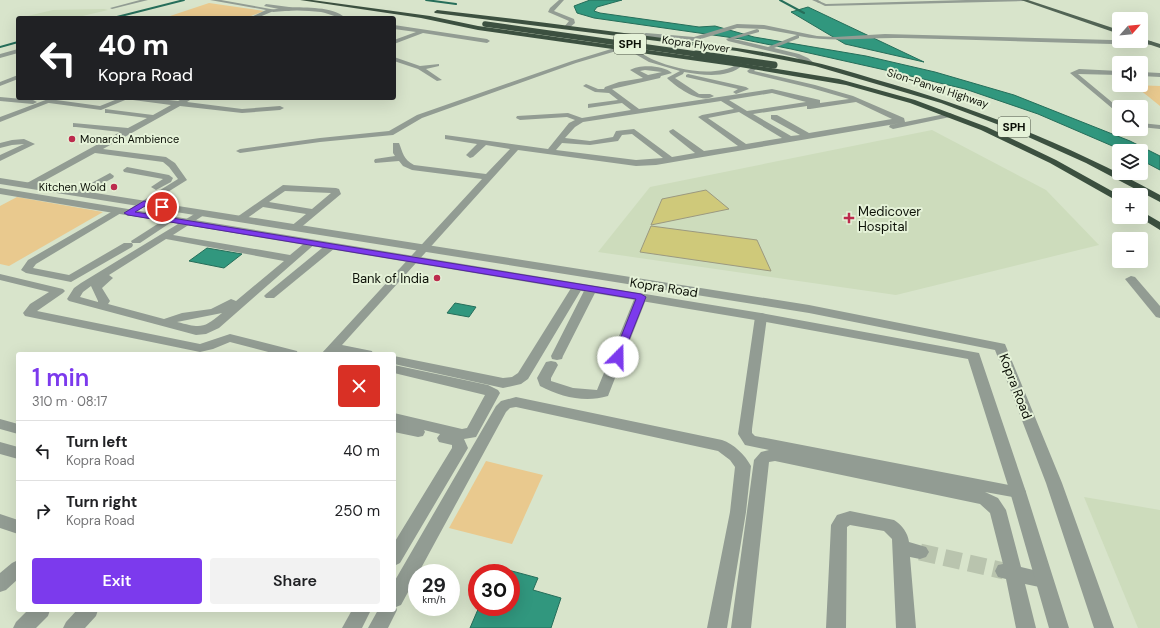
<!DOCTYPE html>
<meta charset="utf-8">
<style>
:root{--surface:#fff;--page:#f2f2f2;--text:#202124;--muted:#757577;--line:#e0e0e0;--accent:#7c3aed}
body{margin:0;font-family:"DM Sans",sans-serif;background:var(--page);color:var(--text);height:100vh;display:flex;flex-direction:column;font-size:15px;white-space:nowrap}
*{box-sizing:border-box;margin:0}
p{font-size:13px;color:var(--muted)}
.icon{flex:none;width:22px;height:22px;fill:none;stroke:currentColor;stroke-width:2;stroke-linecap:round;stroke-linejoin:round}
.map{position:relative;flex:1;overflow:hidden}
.panel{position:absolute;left:16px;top:352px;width:380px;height:260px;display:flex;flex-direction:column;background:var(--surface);border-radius:4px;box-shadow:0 4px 16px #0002}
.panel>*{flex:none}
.banner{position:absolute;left:16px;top:16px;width:380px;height:84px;border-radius:4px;box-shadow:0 4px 16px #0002;background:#202124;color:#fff;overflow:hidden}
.needle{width:26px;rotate:63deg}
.controls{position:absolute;left:1112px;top:12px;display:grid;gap:8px}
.controls a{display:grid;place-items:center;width:36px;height:36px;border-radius:4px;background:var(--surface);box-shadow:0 4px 16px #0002;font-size:20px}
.speed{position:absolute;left:408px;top:564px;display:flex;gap:8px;font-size:20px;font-weight:700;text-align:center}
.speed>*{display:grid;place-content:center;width:52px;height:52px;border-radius:50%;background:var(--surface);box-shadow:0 4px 16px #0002;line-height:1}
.speed small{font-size:10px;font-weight:400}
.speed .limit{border:6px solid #d22;background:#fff;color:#111}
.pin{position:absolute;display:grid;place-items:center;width:34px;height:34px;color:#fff;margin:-17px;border:2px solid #fff;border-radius:50%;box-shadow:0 1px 4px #0007}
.me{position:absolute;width:44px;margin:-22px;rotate:22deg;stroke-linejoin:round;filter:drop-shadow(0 0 3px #0008)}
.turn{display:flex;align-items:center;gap:14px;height:84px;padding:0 16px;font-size:18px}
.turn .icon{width:52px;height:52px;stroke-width:2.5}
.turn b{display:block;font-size:28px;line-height:34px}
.round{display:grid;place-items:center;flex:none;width:42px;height:42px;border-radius:4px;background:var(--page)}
.overview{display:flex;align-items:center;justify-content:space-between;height:68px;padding:0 16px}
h1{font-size:24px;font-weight:600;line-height:30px;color:var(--accent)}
.primary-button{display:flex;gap:8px;margin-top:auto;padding:8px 16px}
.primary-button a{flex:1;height:46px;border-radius:4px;background:var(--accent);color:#fff;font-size:16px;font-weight:600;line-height:46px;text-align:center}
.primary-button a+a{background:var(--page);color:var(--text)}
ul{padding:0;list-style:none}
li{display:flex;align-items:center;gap:12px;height:60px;padding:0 16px;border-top:1px solid var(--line)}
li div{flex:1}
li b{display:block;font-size:15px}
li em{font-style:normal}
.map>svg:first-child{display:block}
.built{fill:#cddcbc}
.green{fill:#e9c98e}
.water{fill:#31977e;stroke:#266e5a}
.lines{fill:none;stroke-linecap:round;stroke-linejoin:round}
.stream{stroke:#266e5a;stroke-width:2}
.building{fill:#cfc97a;stroke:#9b9980}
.minor-tunnel{stroke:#b9c4ae;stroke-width:17;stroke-dasharray:17 8;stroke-linecap:butt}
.tertiary-tunnel{stroke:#b9c4ae;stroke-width:5.5;stroke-dasharray:5.5 2.5;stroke-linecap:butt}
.minor{fill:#929c93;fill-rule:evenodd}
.tertiary{fill:#929c93;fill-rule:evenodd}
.primary{fill:#526455;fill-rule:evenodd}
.motorway{fill:#3c5040;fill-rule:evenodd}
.motorway-bridge-far1{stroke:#3c5040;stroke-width:5.5}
.motorway-bridge{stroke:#3c5040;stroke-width:7}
.route{fill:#7c3aed;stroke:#51269a}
.poi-dot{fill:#bc2b4d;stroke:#e5f2d8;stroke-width:1.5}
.labels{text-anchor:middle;stroke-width:4;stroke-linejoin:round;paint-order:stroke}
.far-street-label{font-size:11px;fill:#0c1007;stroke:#e5f2d8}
.far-poi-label{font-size:11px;fill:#0c1007;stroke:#e5f2d8;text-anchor:start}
.shield{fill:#e5f2d8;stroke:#4d5446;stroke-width:1}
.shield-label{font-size:12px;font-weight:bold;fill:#0c1007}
.poi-label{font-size:13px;fill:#0c1007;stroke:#e5f2d8;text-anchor:start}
.street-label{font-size:13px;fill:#0c1007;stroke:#e5f2d8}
</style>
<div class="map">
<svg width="1160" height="628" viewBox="0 0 1160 628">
<rect width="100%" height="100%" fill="#d8e4cb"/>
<!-- built -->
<g class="built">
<polygon points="104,9 108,10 74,18 19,18 53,10"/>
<polygon points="932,130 1046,190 1099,245 896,295 598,252 650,187"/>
<polygon points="1084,497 1160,510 1160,628 1138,628"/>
</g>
<!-- green -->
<g class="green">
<polygon points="209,3 264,11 246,18 164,18"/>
<polygon points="1134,85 1160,86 1160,106"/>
<polygon points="17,197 103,212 9,266 0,264 0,206"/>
<polygon points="486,461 543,475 512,544 449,528"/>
</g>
<!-- water -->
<g class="water">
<polygon points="590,0 622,0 597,7 594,11 600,13 699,27 715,26 754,37 866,56 935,72 1014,95 1130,141 1160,156 1160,170 1141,160 1141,151 1124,151 1038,114 965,89 885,70 791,49 741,39 594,18 577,13 574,6"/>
<polygon points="808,7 924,62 845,44 791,12"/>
<polygon points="207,248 242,254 224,268 189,261"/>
<polygon points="455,303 476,307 469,317 447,313"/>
<polygon points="497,567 538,578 533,590 561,598 551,628 470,628 479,607 511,607 511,573 494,573"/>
</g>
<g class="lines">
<!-- stream -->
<g class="stream">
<polyline points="426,0 456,4"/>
<polyline points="780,0 804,13"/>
<polyline points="113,18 184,0"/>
<polyline points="0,47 18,42"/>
</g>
</g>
<!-- building -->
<g class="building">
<polygon points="706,190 729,209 651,225 662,199"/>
<polygon points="651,226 757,240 771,271 640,252"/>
</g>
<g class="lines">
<!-- minor-tunnel -->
<polyline class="minor-tunnel" points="920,552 1004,571"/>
<!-- tertiary-tunnel -->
<polyline class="tertiary-tunnel" points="624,46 636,37"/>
<!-- minor -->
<g class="minor">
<polygon points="140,0 148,0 112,9 110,8"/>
<polygon points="559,0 564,0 554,11 574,19 575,23 569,28 564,27 569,21 548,12 550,8"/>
<polygon points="812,0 818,0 821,2 819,3"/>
<path d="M 289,7 C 307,8 331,6 346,18 C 337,18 330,14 321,12 C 305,10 289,10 273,12 L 270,10 Z"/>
<polygon points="394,25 487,39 490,41 487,43 423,33 394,44 394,40 416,32 394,29"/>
<polygon points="621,46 624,48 623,49 576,63 422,118 393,135 320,142 240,153 236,151 240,149 320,138 389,131 417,115 572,61"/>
<path d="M 632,48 C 640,51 646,57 654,60 C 678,70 715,78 738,64 L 743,65 C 728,79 702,75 684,72 L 683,74 L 675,78 L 699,94 L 710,94 L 714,96 C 701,105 676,87 667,78 L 680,71 L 649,62 L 630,51 L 630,49 Z"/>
<polygon points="18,49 18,53 0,58 0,54"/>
<polygon points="394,57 420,66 439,64 439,66 426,69 442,80 437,81 418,69 394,61"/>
<path d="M 755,65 L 758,67 L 754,71 L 815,85 L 853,96 L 904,118 L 905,122 L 950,113 L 954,115 L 950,117 L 893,129 L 889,127 L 890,125 L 901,123 L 656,165 L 636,166 L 518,150 L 342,345 L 372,351 L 373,354 L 348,354 L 336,352 L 334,354 L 321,354 L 482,179 L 412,170 L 403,166 L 399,161 L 375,163 L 374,161 L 375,159 L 395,156 L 393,153 L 393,143 L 399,143 C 403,153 403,159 414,165 L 486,174 L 510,149 L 486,145 L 473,157 L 470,158 L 466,155 L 477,144 L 445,139 L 445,135 L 548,149 L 569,123 L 575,120 L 567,117 L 520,120 L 516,118 L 517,116 L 568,113 L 582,118 L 631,110 L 622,103 L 588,108 L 588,104 L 618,100 L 609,93 L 595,92 L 583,86 L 586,84 L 598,89 L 604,89 L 605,87 L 619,82 L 643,78 L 630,70 C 639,64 664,65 672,73 L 661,76 L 660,78 L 612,89 L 639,109 L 772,89 L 820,100 L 820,103 L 849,99 L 811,88 L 749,73 L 747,71 ZM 645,70 L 662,72 L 648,75 L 640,71 ZM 772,93 L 806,102 L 747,111 L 729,100 ZM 721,101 L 734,109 L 702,115 L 698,117 L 738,146 L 704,151 L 673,129 L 669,131 L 670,133 L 695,153 L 672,157 L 634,129 L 616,131 L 613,137 L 590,141 L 565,138 L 575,127 L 583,122 ZM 856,102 L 892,119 L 809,133 L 777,115 L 771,115 L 771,119 L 800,135 L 791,136 L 753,114 L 807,106 L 807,109 L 810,109 ZM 739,112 L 782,138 L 746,144 L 708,118 ZM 632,134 L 663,158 L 636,160 L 556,150 L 562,143 L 590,145 L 618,141 L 622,135 Z"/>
<polygon points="1079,69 1119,71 1119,75 1078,74 1119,108 1119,114 1070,73"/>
<polygon points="1141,72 1160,73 1160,77 1141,76"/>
<polygon points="688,74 746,87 749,89 736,94 733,92 738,89 686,77 686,75"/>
<polygon points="18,75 18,79 0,86 0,82"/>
<polygon points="0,97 33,100 37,102 33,104 0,101"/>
<polygon points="120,98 151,98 178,101 184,98 193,98 187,102 242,109 280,106 284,108 280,110 242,113 180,106 103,149 166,157 175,163 187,180 131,215 128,216 123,213 178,179 169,167 163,162 95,153 33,187 27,187 25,185 27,183 120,132 76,127 73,127 73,123 128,128 147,118 108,113 105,113 105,109 153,115 171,105 133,100 130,98 101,110 49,103 45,101 49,99 100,106"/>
<polygon points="1141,123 1160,125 1160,129 1141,127"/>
<polygon points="24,139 35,144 0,161 0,155 24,144 12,145 0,148 0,143 12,140"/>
<polygon points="127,167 169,175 173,178 171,182 156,190 151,187 163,179 124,172 123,170"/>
<polygon points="110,173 114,176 113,178 81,195 78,196 73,193"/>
<path d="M 283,185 L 336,188 L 339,189 L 341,194 L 299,229 L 295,230 L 290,227 L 306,214 L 263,207 L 243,221 L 237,221 L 235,219 L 237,217 ZM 285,191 L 331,193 L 312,209 L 269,202 Z"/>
<polygon points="118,208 121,209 123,211 121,213 36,264 33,268 69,275 124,243 132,243 133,245 132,247 71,282 26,273 21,270 28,260"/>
<path d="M 201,210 L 206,213 L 204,215 L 173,235 L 290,255 L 307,241 L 315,241 L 316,243 L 219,328 L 206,334 L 196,335 L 69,301 L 67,299 L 74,288 L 81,283 ZM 166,239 L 284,261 L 236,301 L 231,299 L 211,309 L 182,313 L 164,319 L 108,304 L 110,301 L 102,288 L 113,278 L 109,275 ZM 91,286 L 98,301 L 98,302 L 80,297 L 83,292 ZM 222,313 C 203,329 201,328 177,322 Z"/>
<polygon points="170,216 175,219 173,221 140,243 132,243 131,241"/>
<polygon points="331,243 336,246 335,248 274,298 266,298 264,296 266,294 327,244"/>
<polygon points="0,274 63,289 65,291 63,293 37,311 200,344 230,334 297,351 298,354 276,354 230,342 213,349 200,352 25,316 23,313 30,304 49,292 0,280"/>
<polygon points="1131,276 1135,277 1160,306 1160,318 1156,317 1125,279"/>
<polygon points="577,284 581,285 583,287 528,379 521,384 503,388 394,364 394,356 503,378 512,377 518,373 573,285"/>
<polygon points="591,286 595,287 597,289 563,356 562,359 557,360 552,359 551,356 585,289 587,287"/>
<path d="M 641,294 L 645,295 L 647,297 L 608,396 C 585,403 561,397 540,386 L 537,378 L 546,362 L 551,361 L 556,362 L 558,365 L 551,378 L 551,381 L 573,388 L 597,390 L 635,297 L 637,295 Z"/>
<polygon points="761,313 765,314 767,317 752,429 752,433 755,436 1024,488 1026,492 1024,496 1018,498 985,492 998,498 1006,510 1021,567 1050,574 1053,580 1050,586 1044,588 1025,584 1036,628 1016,628 1006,579 998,577 995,571 998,565 1003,564 990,513 980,504 775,461 769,462 751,628 731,628 754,460 761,452 769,450 745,445 738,434 755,317 757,314"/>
<polygon points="394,365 488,385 498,390 500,393 476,437 464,439 468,448 400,563 394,566 394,543 452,448 452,445 439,442 437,438 440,434 424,430 425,432 423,436 418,437 394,432 394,413 462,429 467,428 485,395 394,373"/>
<path d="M 516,397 L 722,440 C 734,444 745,455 751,466 L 746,512 L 727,628 L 707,628 L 730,512 L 735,467 L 730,460 L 718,451 L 516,407 L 510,408 L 506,412 L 401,605 L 396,607 L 397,610 L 388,628 L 368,628 L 378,610 L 394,610 L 394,582 L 496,406 L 501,401 Z"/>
<polygon points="0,419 18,424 18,434 0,429"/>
<polygon points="0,442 18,447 18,459 0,454"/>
<path d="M 850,511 L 894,520 C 902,525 908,533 909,542 L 926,547 L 929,552 L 926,557 L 920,559 L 910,557 L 916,628 L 896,628 L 892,539 L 884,531 L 850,525 L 847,527 L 846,628 L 826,628 L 831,525 L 837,515 Z"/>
<polygon points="0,514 18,520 18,534 0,528"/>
<polygon points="18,560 18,579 6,590 0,592 0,573 12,563"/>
<polygon points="28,610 50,610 48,616 36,628 13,628 16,622"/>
<polygon points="77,610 98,610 96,616 85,628 63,628 66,622"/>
<polygon points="352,610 371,610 362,628 342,628"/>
</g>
<!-- tertiary -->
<g class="tertiary">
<polygon points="210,0 221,0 276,10 257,18 249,18 266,10"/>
<polygon points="966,0 1026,0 1024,1 825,6 817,2 819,1 826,4"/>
<polygon points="266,4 289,7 292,9 289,11 264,6"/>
<path d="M 737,24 L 764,25 L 817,36 L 835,37 L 885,34 L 1151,41 L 1154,43 L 1151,45 C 1068,43 985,40 902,38 C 867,37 834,43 799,36 L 799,38 L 774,48 L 799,54 L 808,58 L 814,63 L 811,65 L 795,57 L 736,43 L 728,41 L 726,39 L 757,29 L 759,30 L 759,32 L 734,39 L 768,47 L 797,35 L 764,29 L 737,28 L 694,41 L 646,37 L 636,39 L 633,37 L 646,33 L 694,37 Z"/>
<polygon points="51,98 61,98 0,122 0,117"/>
<polygon points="0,178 809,305 1005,344 1062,483 1114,628 1094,628 1046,483 995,350 809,313 0,184"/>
<polygon points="0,188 761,313 979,353 1026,492 1069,628 1049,628 1010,492 968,359 761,321 0,194"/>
</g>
<!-- primary -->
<g class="primary">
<polygon points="1021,0 1028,0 1119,30 1119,34"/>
<polygon points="1141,38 1160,44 1160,48 1139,41 1141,41"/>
</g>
<!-- motorway -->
<g class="motorway">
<polygon points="300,0 312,0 430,16 478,26 740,63 839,79 915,100 987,127 1056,160 1119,195 1119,202 1050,163 981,130 910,103 846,85 740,67 478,30 421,18"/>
<path d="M 437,10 C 510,18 582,28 655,37 C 705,44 755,49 804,60 C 828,65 851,72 874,79 C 974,107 1069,145 1160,195 L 1160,202 L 1086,163 L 1015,131 L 941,103 L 815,66 L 737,51 L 435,13 L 434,12 Z"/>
<polygon points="1141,211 1160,222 1160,230 1139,217 1141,217"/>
</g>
<!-- motorway-bridge-far1 -->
<polyline class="motorway-bridge-far1" points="485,24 703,55"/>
<!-- motorway-bridge -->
<polyline class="motorway-bridge" points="696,54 774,65"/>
</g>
<!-- route -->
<polygon class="route" points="144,201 162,204 165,207 162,209 145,206 135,212 641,294 646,297 622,357 618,360 613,357 636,299 128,215 124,213"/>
<!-- markers -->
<g class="poi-dot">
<circle cx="72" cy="139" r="4"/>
<circle cx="114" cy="187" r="4"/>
<path d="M847 212h4v4h4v4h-4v4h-4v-4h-4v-4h4z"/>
<circle cx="437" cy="278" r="4"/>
</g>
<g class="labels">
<!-- far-street labels -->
<g class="far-street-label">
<text transform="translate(696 44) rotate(8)" y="4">Kopra Flyover</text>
<text transform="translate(938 88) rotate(18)" y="4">Sion-Panvel Highway</text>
</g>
<!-- far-poi labels -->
<g class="far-poi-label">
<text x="80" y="143">Monarch Ambience</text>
<text x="106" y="191" text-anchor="end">Kitchen Wold</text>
</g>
<!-- shield labels -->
<g class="shield">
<rect x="614" y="34" width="32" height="20" rx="3"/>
<rect x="998" y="117" width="32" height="20" rx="3"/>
</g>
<g class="shield-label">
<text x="630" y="48">SPH</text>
<text x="1014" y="131">SPH</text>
</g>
<!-- poi labels -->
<g class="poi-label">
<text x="858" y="216">Medicover<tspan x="858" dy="15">Hospital</tspan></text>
<text x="429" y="283" text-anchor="end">Bank of India</text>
</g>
<!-- street labels -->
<g class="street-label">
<text transform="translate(664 287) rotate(9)" y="5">Kopra Road</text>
<text transform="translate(1016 386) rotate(69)" y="5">Kopra Road</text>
</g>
</g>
</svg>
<div class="controls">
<a><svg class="needle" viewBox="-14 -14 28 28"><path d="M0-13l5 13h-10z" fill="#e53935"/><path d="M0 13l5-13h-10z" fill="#757577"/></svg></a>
<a><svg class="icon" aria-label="sound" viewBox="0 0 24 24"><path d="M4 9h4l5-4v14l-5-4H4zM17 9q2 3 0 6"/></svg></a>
<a><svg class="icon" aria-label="search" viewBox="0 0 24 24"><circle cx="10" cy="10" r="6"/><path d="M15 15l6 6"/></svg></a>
<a><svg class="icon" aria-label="layers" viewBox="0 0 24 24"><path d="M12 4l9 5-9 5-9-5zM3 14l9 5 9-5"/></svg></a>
<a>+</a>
<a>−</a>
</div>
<div class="speed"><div>29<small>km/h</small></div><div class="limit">30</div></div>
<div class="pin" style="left:162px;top:207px;background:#d93025"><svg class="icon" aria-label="arrive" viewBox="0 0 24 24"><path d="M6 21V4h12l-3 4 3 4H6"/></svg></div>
<svg class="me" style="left:618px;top:357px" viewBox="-20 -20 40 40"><circle r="19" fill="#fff"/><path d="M0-13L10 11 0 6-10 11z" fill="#7c3aed"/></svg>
<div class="banner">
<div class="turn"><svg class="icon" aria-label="left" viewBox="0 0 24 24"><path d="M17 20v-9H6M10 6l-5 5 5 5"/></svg><div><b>40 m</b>Kopra Road</div></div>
</div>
<section class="panel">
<div class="overview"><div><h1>1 min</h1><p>310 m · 08:17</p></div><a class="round" style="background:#d93025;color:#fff"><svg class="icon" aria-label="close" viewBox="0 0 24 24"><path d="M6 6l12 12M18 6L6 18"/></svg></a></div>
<ul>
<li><svg class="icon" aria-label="left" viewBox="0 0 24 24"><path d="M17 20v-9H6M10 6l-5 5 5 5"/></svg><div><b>Turn left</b><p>Kopra Road</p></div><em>40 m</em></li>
<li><svg class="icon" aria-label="right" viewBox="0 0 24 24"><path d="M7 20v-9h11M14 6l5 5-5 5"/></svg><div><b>Turn right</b><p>Kopra Road</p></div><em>250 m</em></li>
</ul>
<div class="primary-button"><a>Exit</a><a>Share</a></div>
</section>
</div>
